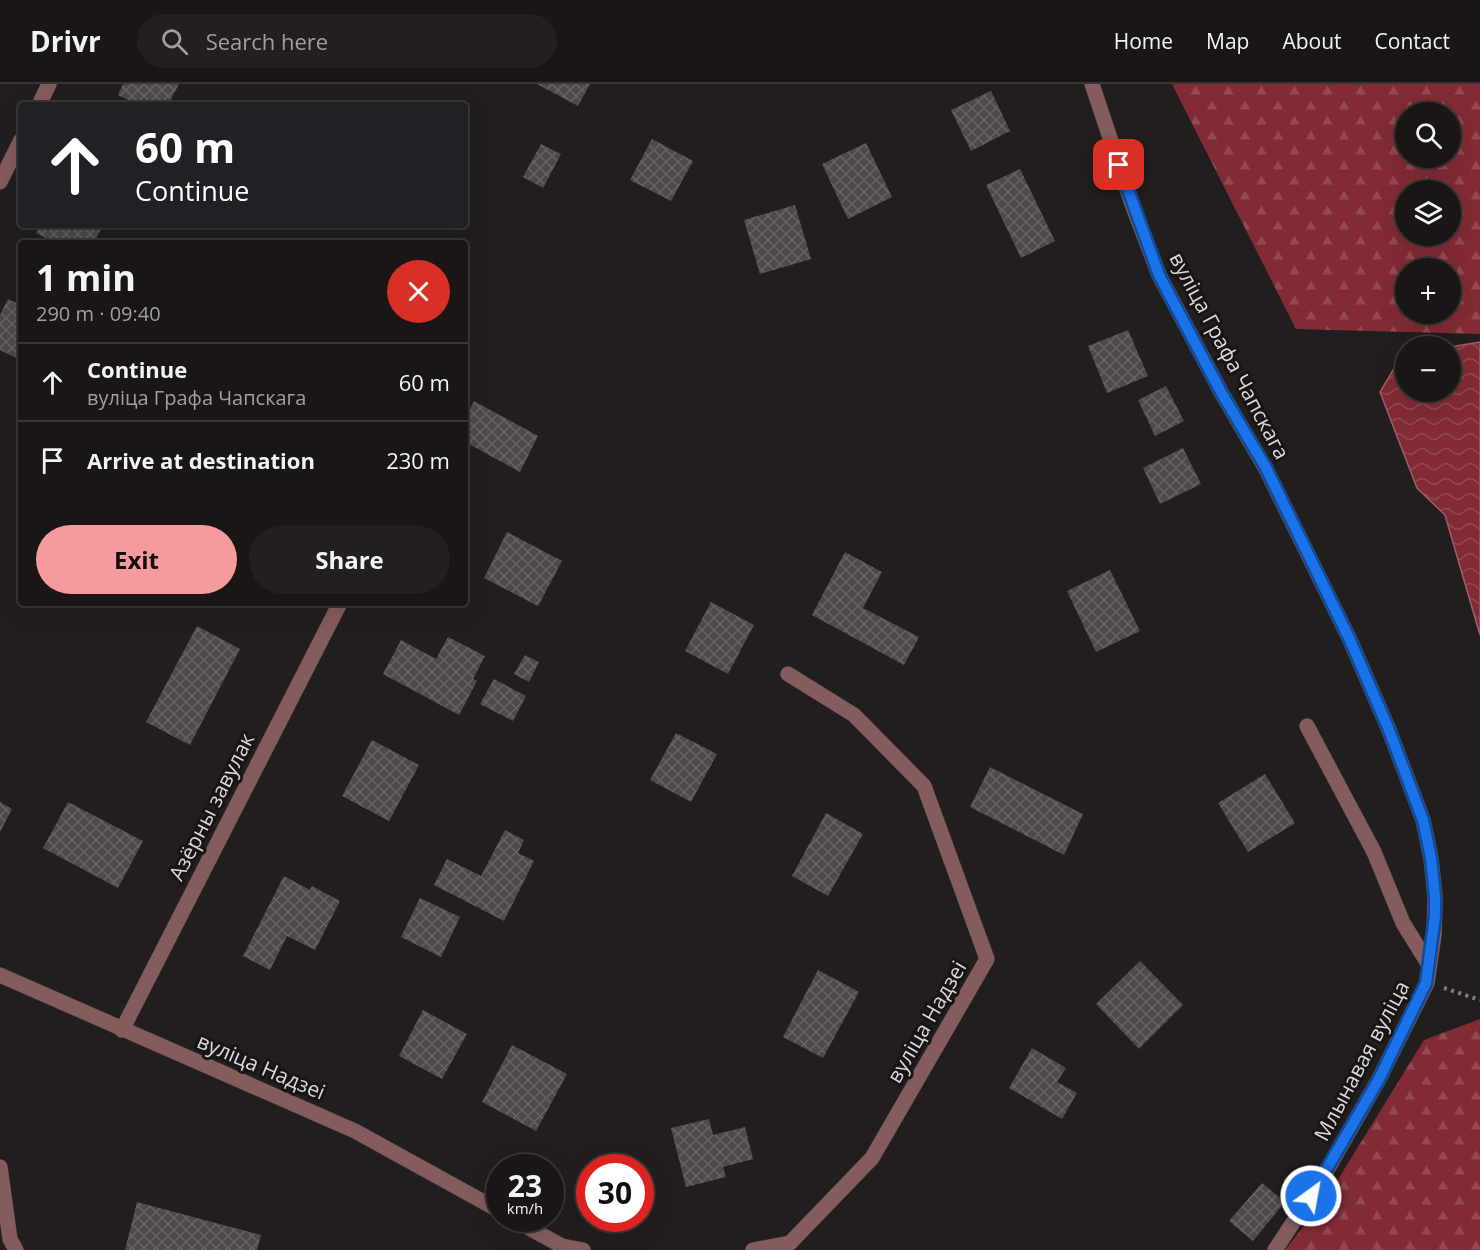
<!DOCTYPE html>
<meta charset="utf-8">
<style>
:root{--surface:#1a1616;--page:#231f1f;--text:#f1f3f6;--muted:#9f9fa1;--line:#383535;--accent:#f59b9d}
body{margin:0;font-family:"Open Sans",sans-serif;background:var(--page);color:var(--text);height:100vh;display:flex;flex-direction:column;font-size:22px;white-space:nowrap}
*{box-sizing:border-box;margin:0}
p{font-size:20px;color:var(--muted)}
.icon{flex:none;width:33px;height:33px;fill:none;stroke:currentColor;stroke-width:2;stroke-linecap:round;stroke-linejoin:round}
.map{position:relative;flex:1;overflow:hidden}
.drawer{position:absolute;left:18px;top:156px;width:450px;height:366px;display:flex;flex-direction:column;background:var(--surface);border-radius:6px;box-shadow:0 6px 24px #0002,0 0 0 2px var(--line)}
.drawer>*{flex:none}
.banner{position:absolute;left:18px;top:18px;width:450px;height:126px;border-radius:6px;box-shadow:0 6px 24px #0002,0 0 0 2px var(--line);background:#202124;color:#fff;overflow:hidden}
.tools{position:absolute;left:1395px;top:18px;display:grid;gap:12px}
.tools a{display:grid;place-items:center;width:66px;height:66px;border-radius:50%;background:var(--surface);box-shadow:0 6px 24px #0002,0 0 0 2px var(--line);font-size:30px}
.speed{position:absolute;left:486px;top:1070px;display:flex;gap:12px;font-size:30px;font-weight:700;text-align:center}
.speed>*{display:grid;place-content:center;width:78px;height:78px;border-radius:50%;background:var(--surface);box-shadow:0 6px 24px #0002,0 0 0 2px var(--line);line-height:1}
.speed small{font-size:15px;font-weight:400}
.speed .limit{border:9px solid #d22;background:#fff;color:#111}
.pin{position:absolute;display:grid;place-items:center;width:51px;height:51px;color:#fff;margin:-26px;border-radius:12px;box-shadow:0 3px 9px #0006}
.me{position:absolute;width:66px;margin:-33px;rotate:32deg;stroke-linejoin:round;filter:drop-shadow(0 0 4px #0008)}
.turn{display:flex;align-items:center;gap:21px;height:126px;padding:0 18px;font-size:27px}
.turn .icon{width:78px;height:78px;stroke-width:2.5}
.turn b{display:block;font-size:42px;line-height:51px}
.round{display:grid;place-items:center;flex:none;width:63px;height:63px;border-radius:32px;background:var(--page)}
.summary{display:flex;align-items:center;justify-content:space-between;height:102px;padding:0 18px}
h1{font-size:36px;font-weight:700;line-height:45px}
.cta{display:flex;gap:12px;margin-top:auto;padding:12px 18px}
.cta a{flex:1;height:69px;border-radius:36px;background:var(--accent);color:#111;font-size:24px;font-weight:700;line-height:69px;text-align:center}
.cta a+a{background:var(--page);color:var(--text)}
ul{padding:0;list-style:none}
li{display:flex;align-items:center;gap:18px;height:78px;padding:0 18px;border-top:2px solid var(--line)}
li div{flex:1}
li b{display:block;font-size:22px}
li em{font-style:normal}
header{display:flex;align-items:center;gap:36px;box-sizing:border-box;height:84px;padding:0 30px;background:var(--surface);border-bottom:2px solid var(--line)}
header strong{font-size:28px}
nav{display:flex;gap:33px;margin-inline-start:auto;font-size:21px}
.search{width:420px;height:54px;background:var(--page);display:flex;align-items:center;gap:15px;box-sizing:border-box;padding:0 21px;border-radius:33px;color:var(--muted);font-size:22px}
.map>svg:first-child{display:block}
.forest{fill:url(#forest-firs);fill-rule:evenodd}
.water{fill:url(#water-waves);stroke:#9c5f65;stroke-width:1.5}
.building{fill:url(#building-cross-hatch)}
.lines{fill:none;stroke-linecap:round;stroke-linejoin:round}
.minor-casing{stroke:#3c3838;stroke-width:16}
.path{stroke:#807d7d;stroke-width:4;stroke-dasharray:3 4.5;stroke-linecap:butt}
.minor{stroke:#855c5d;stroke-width:15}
.route-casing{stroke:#114b97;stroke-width:15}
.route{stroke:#1a73e8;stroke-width:10}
.labels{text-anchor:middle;stroke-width:6;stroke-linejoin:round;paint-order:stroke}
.street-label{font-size:21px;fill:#dad8d8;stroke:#191515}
</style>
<header>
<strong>Drivr</strong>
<div class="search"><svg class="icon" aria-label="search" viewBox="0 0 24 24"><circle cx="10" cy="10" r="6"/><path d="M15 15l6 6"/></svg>Search here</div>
<nav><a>Home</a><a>Map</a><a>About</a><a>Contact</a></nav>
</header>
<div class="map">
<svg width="1480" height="1166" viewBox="0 0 1480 1166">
<defs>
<pattern id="forest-firs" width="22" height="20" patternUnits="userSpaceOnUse" patternTransform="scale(1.5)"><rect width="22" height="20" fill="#822b34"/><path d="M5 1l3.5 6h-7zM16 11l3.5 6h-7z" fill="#934951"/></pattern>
<pattern id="water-waves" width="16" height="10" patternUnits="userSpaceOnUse" patternTransform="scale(1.5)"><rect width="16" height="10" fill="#822b34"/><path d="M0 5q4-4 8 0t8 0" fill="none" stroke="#934951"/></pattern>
<pattern id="building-cross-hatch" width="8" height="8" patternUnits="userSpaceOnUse" patternTransform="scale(1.5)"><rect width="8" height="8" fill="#4f4a4a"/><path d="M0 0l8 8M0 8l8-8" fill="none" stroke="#686363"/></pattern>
</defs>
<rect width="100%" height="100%" fill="#221e1e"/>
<!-- forest -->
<g class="forest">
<path d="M 1172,0 L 1480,0 L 1480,250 L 1296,245 ZM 1406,28 L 1450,28 L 1450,74 L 1406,74 ZM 1406,106 L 1450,106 L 1450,152 L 1406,152 ZM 1406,184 L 1450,184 L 1450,230 L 1406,230 Z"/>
<polygon points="1480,935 1480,1166 1285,1166 1329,1110 1424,956"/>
</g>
<!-- water -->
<polygon class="water" points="1480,258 1480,551 1445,431 1417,404 1380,308 1402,271 1405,271 1406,308 1450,308 1451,263"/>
<!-- building -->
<g class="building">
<polygon points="123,0 179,0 168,21 138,21 118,11"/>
<polygon points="537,0 590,0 578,22"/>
<polygon points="991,7 1010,47 971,67 951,26"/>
<polygon points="652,55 693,77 671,117 630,96"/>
<polygon points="866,59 892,113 848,135 822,80"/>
<polygon points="541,60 561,70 543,104 523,93"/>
<polygon points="1020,85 1055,157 1021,174 986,101"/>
<polygon points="795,121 811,175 760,190 744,136"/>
<polygon points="40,141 103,141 94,159 56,159 36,149"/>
<polygon points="8,215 21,221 21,276 0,266 0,231"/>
<polygon points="1128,246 1148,292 1107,309 1088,262"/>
<polygon points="1166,302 1184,337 1155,352 1138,316"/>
<polygon points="474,317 538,352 520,388 465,358 465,334"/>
<polygon points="1183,364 1201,400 1160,420 1143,384"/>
<polygon points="507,448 562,477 538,522 484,494"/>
<polygon points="845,468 882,488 863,524 919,553 904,581 812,531"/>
<polygon points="1110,486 1140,547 1096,568 1067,507"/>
<polygon points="711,518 754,541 728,590 685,567"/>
<polygon points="197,542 240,565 190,661 146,638"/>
<polygon points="448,553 485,572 473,595 477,597 459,631 383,590 401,556 436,575"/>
<polygon points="525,571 539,578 529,598 514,590"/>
<polygon points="494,595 526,612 513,637 480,620"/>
<polygon points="676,649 717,670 691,718 650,696"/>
<polygon points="372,656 419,681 389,737 342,712"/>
<polygon points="990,683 1083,730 1064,771 970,723"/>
<polygon points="1265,690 1295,739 1248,768 1218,719"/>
<polygon points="0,718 12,725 0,748"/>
<polygon points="68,718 143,757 118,804 43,764"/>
<polygon points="826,729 863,750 828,812 792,792"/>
<polygon points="505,746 524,756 518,769 534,777 504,837 434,801 447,775 481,792"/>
<polygon points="284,792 310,806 312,802 340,817 315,866 287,852 270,886 243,872"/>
<polygon points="420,814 460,833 441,873 401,853"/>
<polygon points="1140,877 1183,921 1139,965 1096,920"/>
<polygon points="818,886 859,908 823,974 783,953"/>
<polygon points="423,926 467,950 442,995 399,972"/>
<polygon points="512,961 567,990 536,1047 482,1018"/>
<polygon points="1032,964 1066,984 1057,998 1077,1009 1062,1035 1009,1004"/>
<polygon points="709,1035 713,1051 745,1043 753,1075 723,1083 726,1093 686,1103 671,1044"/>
<polygon points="1262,1099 1285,1118 1253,1157 1229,1137"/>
<polygon points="137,1118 261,1151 257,1166 125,1166"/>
</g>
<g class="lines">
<defs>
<g id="minor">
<polyline points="1092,0 1132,120 1159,191 1221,308 1266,385 1350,556 1389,646 1423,736 1431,774 1435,813 1434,851 1427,899 1379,995 1323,1093 1275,1166"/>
<polyline points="39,21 49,0"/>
<polyline points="0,98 21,56"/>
<polyline points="1307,642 1374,768 1403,839 1429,881"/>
<polyline points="0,891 355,1047 500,1127"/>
<polyline points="122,946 340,519"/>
<polyline points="0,1083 10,1155 16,1166"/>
<polyline points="511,1134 562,1162 583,1166"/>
<polyline points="753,1166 790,1159 872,1074 987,875 924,702 854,631 788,590"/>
</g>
</defs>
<!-- minor casing -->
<use href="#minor" class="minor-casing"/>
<!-- path -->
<polyline class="path" points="1444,904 1480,916"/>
<!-- minor -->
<use href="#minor" class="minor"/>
</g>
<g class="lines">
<defs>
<polyline id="route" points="1119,81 1159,191 1221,308 1266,384 1350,556 1389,646 1423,736 1431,774 1435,813 1435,832 1426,899 1379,995 1311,1112"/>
</defs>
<!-- route casing -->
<use href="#route" class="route-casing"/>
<!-- route -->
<use href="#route" class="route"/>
</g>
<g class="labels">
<!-- street labels -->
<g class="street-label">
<text transform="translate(1229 272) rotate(62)" y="7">вуліца Графа Чапскага</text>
<text transform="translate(212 723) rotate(-63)" y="7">Азёрны завулак</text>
<text transform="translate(927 938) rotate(-60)" y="7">вуліца Надзеі</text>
<text transform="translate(1362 977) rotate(-62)" y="7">Млынавая вуліца</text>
<text transform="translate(261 983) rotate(23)" y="7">вуліца Надзеі</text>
</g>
</g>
</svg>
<div class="tools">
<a><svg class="icon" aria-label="search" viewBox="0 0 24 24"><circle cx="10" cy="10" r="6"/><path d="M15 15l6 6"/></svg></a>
<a><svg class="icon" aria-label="layers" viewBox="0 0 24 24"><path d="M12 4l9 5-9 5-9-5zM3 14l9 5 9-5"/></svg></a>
<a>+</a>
<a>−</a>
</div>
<div class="speed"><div>23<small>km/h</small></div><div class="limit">30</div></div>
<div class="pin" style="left:1119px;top:81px;background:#d93025"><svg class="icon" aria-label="arrive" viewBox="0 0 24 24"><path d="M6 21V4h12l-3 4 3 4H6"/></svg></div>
<svg class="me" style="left:1311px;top:1112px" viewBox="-20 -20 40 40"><circle r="17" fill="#1a73e8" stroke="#fff" stroke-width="3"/><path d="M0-11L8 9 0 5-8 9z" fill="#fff"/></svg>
<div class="banner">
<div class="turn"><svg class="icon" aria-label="ahead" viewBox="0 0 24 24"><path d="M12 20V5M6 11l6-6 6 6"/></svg><div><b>60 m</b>Continue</div></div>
</div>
<section class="drawer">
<div class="summary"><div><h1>1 min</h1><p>290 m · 09:40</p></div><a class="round" style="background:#d93025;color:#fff"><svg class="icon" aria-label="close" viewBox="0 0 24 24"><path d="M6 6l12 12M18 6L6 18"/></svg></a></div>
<ul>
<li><svg class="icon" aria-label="ahead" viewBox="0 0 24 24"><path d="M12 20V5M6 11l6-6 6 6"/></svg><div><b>Continue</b><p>вуліца Графа Чапскага</p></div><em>60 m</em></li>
<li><svg class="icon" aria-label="arrive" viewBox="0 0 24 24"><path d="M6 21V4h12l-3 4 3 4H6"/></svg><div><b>Arrive at destination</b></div><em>230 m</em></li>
</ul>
<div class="cta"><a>Exit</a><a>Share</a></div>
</section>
</div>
